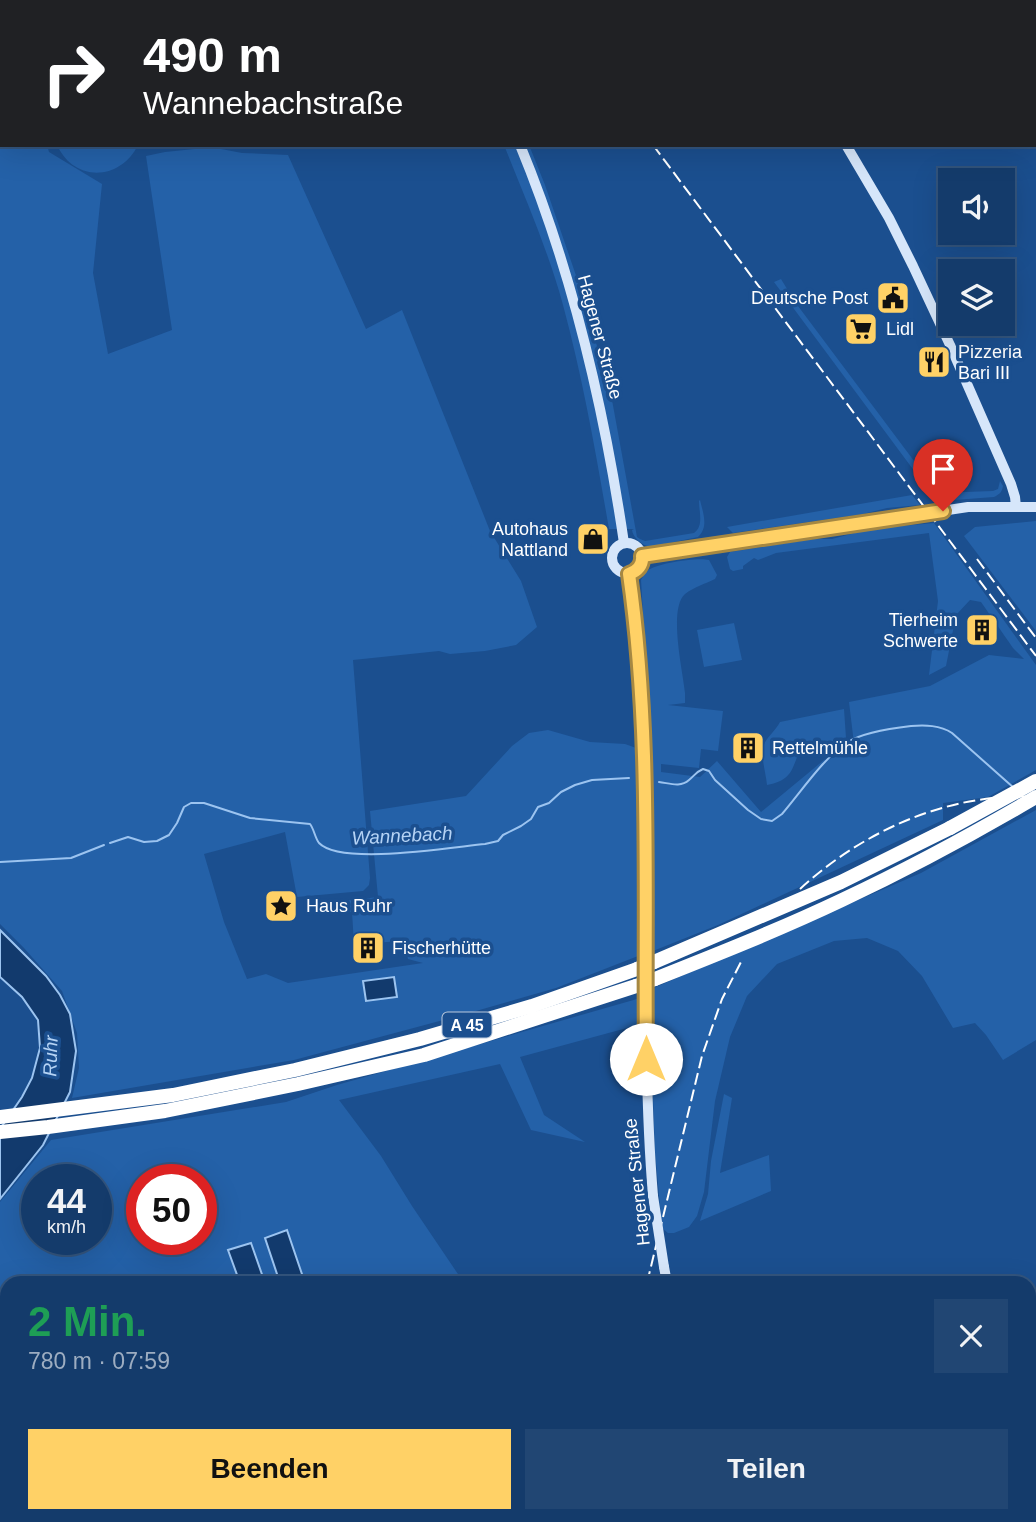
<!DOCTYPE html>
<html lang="de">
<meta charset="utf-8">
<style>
:root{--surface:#143b6b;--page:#214673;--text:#f1f3f6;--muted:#9dadc1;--line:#33557e;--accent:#ffd166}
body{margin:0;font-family:Arial,sans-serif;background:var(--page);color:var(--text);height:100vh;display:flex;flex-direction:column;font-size:26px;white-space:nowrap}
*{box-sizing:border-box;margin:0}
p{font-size:23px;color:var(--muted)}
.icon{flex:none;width:38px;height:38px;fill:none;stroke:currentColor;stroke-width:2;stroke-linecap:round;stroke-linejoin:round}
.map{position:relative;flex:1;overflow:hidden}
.details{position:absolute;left:0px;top:1276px;width:1036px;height:247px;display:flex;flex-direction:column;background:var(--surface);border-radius:21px 21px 0 0;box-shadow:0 7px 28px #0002,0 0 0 2px var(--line)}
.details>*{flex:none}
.banner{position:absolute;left:0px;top:0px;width:1036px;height:147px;box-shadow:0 7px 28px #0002,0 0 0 2px var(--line);background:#202124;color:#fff;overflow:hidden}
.tools{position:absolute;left:938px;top:168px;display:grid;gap:14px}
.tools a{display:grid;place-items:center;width:77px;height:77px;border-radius:0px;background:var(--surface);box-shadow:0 7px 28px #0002,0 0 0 2px var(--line);font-size:35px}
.speed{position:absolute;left:21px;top:1164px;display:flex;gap:14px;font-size:35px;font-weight:700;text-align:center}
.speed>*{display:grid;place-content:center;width:91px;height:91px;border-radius:50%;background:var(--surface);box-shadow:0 7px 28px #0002,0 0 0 2px var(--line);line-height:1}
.speed small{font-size:18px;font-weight:400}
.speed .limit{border:10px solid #d22;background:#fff;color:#111}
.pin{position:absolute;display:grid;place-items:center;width:60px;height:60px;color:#fff;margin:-72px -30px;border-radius:50% 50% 50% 0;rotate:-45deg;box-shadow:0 0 7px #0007}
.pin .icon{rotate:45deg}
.me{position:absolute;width:77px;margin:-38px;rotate:0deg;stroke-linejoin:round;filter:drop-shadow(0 0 5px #0008)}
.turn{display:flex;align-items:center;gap:24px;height:147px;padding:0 28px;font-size:32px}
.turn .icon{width:91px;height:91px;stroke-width:2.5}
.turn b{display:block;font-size:49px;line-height:60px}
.round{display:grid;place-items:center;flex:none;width:74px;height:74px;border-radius:0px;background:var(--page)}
.overview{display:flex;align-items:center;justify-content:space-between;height:119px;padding:0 28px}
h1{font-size:42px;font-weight:800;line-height:52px;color:#1e9e55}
.button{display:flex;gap:14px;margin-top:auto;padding:14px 28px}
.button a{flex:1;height:80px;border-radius:0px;background:var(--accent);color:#111;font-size:28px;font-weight:800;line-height:80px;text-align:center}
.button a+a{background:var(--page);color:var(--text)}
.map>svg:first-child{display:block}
.green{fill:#2461a8;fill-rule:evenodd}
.water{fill:#123a6d;stroke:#9cc4f0;stroke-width:2}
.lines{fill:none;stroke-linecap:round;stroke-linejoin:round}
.stream{stroke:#9cc4f0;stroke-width:2}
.secondary{stroke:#d6e6fa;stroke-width:10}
.highway{stroke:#fff;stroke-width:14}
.rail{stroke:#fff;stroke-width:2;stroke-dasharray:12 5;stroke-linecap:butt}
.secondary-bridge{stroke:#d6e6fa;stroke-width:10}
.highway-bridge{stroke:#fff;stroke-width:14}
.route-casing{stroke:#a68842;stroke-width:18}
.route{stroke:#ffd166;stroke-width:12}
.labels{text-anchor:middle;stroke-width:7;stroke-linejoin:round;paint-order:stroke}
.shield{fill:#1b4f8f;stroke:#bbcadd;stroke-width:2}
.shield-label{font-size:16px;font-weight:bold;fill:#fff}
.poi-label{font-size:18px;fill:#fff;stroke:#1b4f8f;text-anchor:start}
.street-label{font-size:18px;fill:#fff;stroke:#1b4f8f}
.water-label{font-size:19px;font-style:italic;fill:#b5d3f5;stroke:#1b4f8f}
</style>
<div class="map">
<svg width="1036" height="1522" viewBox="0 0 1036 1522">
<rect width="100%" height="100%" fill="#1b4f8f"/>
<!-- green -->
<g class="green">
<polygon points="0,15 2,18 2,145 47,145 49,152 102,184 93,273 108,354 172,330 146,156 165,152 214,147 215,145 221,145 221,149 242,153 288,155 366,329 402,310 490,531 521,581 537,627 516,645 485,651 450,654 439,651 353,660 370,878 369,885 363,891 297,897 285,832 204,854 224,922 247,979 266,974 288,983 423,963 408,959 404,941 354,944 352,912 336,913 336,902 378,897 370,811 466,796 512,746 529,733 548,730 590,742 625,744 639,749 638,956 556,988 462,1015 294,1060 72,1098 79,1068 77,1033 62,991 24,948 0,924"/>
<path d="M 52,145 L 138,145 C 121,180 76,183 58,147 L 52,147 Z"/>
<path d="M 504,145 L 529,145 L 545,185 L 583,296 L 612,400 L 637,537 L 640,539 L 645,541 L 694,533 C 704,526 699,512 699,501 L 700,500 C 703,513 709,527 698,537 L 650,547 C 642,545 633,538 632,530 L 634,529 L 609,529 C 596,454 583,379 563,305 C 548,250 525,198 504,145 Z"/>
<path d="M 781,279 L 795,302 L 938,493 L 993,491 L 998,489 L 1000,481 L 1003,486 C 1002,492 1000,494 994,497 L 941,501 L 938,503 L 774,282 Z"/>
<polygon points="912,495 920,505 887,508 863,514 733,533 727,527"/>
<polygon points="1036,521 1036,631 964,536 975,527"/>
<path d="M 934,523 L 1036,665 L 1036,770 L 988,797 L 943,803 L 943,820 L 718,925 L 653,951 L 648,696 L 641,580 C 641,580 646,571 647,571 C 656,563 698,557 709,560 L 717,575 L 715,579 C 705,584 694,587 685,594 C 668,609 683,671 685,693 L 685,703 L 668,705 L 723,711 L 718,751 L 701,749 L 699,768 L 661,764 L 661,772 L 700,777 L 717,761 L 761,812 L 824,760 L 855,752 L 849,702 L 930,686 L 989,655 L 1024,659 L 1013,648 L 981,602 L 970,600 L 956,615 L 946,666 L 929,675 L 938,601 L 929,533 L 776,553 L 758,560 L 754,558 L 743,566 L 743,569 L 733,571 L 730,569 L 727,557 L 730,552 L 814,539 L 832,539 L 870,529 Z"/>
<polygon points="734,623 742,660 704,667 697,630"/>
<path d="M 844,709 L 846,738 L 800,750 C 791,771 792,780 767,785 C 766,773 760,756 764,745 C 766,738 776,730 780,722 Z"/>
<polygon points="1036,810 1036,1040 1003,1060 986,1035 975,1023 953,1028 922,976 898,951 867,938 834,941 777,964 747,996 730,1037 715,1101 704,1192 697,1216 689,1227 674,1233 668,1233 662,1228 655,1152 649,990 921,873"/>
<path d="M 637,999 L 638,1025 L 520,1057 L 544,1115 L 585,1142 L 531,1130 L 500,1064 L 339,1100 L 381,1156 L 412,1206 L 464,1283 L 7,1283 L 7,1516 L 562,1516 L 569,1522 L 571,1516 L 608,1516 L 610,1522 L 0,1522 L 0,1202 L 51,1140 L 286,1102 L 337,1085 ZM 37,1180 L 96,1180 L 96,1239 L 37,1239 ZM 142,1180 L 201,1180 L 201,1239 L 142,1239 Z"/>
<polygon points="724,1094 732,1098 720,1173 769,1155 771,1191 700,1221 708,1194 711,1161"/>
</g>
<!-- water -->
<g class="water">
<polygon points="0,930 46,976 60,995 70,1014 76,1051 70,1092 43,1145 0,1199 0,1129 22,1097 32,1078 40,1048 38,1020 22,997 0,977"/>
<polygon points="394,977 397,997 366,1001 363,981"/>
<polygon points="287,1230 305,1283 280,1283 265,1238"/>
<polygon points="251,1243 265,1283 240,1283 228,1250"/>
</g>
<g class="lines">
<!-- stream -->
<g class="stream">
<path d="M 659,782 C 669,783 680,788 689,780 C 695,775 696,772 703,769 L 709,771 L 715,780 L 748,810 L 761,819 L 772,821 L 782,814 C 801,792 824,757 848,742 C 862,733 894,728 911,726 C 925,725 940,725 952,733 L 1014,788"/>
<path d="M 110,843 L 128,837 L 144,842 L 157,841 L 169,835 L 177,823 L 184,807 L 191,803 L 204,803 L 250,818 L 310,824 C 314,829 315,838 319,843 C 341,866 453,847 485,844 L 498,841 L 503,835 L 521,826 L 531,819 L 538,807 L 549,803 L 561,792 L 575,785 L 592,780 L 629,778"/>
<polyline points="0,862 71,858 104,845"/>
</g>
<!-- secondary -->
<g class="secondary">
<polyline points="457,0 458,2"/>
<polyline points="785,0 786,2"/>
<path d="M 520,145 C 573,273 604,407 624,543"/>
<polyline points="846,145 889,218 913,266 950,345 1011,484 1015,497 1016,507"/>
<circle cx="627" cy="558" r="15"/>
<polyline points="642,556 968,507 1036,507"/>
<path d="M 629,574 C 660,780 636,989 653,1196"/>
<polyline points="664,1267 667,1283"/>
<polyline points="746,1516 750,1522"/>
</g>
<!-- highway -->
<g class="highway">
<polyline points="654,962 841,882 950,828"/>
<path d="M 655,979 C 718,954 781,929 842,900 C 908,869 973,834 1036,797"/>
<polyline points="0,1117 173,1095 295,1070 420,1039 532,1006 637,969"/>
<polyline points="0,1132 48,1127 165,1111 298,1084 424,1055 636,986"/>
</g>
<!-- rail -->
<g class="rail">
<polyline points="550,0 551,2"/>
<polyline points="653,145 1036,656"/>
<polyline points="977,559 1036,638"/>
<path d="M 800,889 C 863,831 949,792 1036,797"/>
<polyline points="647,1283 702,1056 722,999 742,960"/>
<polyline points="590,1522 592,1516"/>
</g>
<!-- secondary-bridge -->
<polyline class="secondary-bridge" points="653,1196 664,1267"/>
<!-- highway-bridge -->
<g class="highway-bridge">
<polyline points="950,828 1036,781"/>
<polyline points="637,969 654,962"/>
<polyline points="636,986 655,979"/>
</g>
</g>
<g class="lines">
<defs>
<path id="route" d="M 646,1059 C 644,897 652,734 629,574 C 638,571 643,565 642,556 L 943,511"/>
</defs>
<!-- route casing -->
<use href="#route" class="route-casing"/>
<!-- route -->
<use href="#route" class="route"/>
</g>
<!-- icons -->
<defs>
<symbol id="civic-square" viewBox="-11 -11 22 22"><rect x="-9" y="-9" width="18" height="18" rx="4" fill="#ffd166" stroke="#1b4f8f"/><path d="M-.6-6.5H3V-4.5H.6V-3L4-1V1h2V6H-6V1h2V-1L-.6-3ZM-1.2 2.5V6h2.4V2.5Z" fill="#111"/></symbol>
<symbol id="supermarket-square" viewBox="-11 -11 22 22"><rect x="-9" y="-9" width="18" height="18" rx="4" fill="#ffd166" stroke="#1b4f8f"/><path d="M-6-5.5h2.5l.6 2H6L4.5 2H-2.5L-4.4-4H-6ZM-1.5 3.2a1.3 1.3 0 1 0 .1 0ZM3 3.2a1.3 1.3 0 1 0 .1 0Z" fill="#111"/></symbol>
<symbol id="restaurant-square" viewBox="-11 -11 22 22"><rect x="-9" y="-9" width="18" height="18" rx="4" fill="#ffd166" stroke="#1b4f8f"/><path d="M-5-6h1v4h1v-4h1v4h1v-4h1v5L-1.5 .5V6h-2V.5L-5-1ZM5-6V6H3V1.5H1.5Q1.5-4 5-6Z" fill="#111"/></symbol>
<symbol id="shop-square" viewBox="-11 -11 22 22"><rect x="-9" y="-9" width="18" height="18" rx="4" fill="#ffd166" stroke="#1b4f8f"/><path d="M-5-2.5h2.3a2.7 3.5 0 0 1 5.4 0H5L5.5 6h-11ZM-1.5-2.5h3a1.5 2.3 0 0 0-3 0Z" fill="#111"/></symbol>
<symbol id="building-square" viewBox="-11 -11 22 22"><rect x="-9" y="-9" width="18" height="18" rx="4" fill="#ffd166" stroke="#1b4f8f"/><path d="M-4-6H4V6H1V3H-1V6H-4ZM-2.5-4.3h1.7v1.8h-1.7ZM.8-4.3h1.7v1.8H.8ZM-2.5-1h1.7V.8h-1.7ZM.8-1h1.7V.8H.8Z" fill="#111"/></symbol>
<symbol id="sight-square" viewBox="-11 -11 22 22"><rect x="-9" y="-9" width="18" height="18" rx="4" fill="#ffd166" stroke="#1b4f8f"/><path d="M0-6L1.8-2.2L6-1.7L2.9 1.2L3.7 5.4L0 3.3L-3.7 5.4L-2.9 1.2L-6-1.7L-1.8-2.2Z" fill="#111"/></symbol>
</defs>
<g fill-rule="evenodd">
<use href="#civic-square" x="874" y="279" width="38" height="38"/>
<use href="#supermarket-square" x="842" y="310" width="38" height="38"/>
<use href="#restaurant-square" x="915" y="343" width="38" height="38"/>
<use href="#shop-square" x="574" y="520" width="38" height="38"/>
<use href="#building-square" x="963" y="611" width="38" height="38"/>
<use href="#building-square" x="729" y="729" width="38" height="38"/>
<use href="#sight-square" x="262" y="887" width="38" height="38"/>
<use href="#building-square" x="349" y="929" width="38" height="38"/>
</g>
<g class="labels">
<!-- shield labels -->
<rect class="shield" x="442.5" y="1012.5" width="49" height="25" rx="5"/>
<g class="shield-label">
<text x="467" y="1031">A 45</text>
</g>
<!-- poi labels -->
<g class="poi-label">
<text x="868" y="304" text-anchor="end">Deutsche Post</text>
<text x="886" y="335">Lidl</text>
<text x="958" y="358">Pizzeria<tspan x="958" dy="21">Bari III</tspan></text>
<text x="568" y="535" text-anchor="end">Autohaus<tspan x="568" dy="21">Nattland</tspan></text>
<text x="958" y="626" text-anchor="end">Tierheim<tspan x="958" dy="21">Schwerte</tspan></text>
<text x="772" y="754">Rettelmühle</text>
<text x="306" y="912">Haus Ruhr</text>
<text x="392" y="954">Fischerhütte</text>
</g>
<!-- street labels -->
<g class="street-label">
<text transform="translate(600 337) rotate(75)" y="6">Hagener Straße</text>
<text transform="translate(637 1182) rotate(-96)" y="6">Hagener Straße</text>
</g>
<!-- water labels -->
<g class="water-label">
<text transform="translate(402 835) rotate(-3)" y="7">Wannebach</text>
<text transform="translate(50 1056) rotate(-88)" y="7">Ruhr</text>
</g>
</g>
</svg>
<div class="tools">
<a><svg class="icon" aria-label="sound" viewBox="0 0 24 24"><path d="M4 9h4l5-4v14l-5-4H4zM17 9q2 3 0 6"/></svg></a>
<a><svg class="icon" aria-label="layers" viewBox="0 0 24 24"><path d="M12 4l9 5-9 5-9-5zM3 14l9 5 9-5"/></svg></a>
</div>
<div class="speed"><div>44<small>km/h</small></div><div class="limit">50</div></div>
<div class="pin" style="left:943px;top:511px;background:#d93025"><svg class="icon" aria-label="arrive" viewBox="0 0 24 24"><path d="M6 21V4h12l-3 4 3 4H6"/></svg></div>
<svg class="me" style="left:646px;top:1059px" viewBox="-20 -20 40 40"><circle r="19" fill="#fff"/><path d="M0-13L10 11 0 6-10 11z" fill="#ffd166"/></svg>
<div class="banner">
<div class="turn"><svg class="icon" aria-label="right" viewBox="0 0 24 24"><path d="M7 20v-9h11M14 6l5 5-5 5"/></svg><div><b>490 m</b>Wannebachstraße</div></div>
</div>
<section class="details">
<div class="overview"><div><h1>2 Min.</h1><p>780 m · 07:59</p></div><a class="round"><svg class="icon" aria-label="close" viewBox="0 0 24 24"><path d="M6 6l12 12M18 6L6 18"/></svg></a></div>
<div class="button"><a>Beenden</a><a>Teilen</a></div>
</section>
</div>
